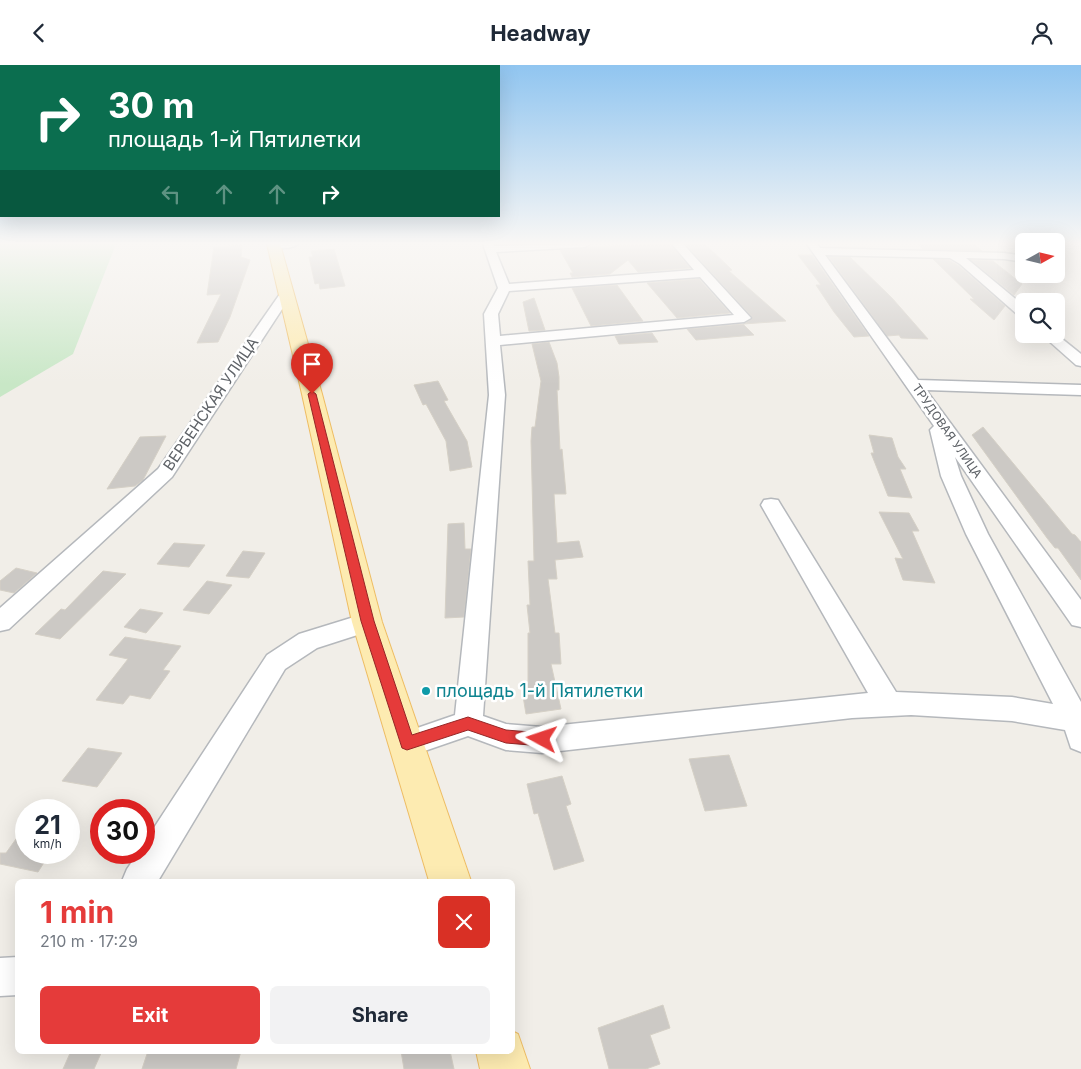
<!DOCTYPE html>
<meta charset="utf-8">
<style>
:root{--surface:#fff;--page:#f2f2f3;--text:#1f2937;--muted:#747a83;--accent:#e53b3a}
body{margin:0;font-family:Inter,sans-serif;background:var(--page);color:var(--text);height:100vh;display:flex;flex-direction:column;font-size:19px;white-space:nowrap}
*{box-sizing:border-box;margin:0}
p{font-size:16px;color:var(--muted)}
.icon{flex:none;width:28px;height:28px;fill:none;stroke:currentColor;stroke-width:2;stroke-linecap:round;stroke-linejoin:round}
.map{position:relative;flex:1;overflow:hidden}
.panel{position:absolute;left:15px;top:814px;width:500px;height:175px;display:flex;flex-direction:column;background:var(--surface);border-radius:8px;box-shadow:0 5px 20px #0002}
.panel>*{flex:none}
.banner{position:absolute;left:0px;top:0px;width:500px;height:152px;box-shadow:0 5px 20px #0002;background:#0b6e4f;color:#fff;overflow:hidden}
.needle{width:32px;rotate:82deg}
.tools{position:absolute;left:1015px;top:168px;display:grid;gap:10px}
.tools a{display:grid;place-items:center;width:50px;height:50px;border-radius:8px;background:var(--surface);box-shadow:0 5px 20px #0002;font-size:25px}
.speed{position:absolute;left:15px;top:734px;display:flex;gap:10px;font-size:25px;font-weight:700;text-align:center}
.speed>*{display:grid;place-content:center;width:65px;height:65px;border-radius:50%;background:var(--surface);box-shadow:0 5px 20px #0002;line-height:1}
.speed small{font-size:12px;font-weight:400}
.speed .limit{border:8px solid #d22;background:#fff;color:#111}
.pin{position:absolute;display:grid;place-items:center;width:42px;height:42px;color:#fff;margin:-51px -21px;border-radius:50% 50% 50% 0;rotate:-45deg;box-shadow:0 0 5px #0007}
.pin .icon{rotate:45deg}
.me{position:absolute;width:55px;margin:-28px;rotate:275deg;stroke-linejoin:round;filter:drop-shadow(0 0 4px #0008)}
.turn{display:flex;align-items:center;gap:18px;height:105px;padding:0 25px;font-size:22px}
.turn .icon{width:65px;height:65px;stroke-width:2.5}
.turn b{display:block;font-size:35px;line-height:42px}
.lanes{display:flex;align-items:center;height:48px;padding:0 25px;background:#0003;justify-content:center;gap:25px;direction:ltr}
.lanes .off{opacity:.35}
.round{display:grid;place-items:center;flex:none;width:52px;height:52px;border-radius:8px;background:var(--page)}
.head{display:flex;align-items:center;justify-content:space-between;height:85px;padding:0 25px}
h1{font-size:30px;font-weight:700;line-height:38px;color:var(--accent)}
.cta{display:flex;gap:10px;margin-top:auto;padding:10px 25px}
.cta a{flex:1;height:58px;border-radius:8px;background:var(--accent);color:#fff;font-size:20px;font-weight:700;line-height:58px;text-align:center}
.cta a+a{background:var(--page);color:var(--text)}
header{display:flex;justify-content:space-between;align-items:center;height:65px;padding:0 25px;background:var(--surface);font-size:22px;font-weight:700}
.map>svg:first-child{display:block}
.green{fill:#c8e7c6}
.building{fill:#ccc9c5;stroke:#d5d0c6}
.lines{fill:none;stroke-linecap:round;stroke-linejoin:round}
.minor-casing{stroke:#b5b8bc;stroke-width:3}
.major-casing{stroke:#eebd64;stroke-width:2}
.minor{fill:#fff;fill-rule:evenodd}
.major{fill:#fdebb1;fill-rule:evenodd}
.route{fill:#e53b3a;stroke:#952626}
.culture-dot{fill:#0f9aa8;stroke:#fff;stroke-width:2}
.labels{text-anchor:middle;stroke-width:5;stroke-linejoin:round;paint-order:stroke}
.far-street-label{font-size:12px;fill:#5f6368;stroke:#fff}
.street-label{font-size:15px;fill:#5f6368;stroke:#fff}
.near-culture-label{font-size:18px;fill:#0d838f;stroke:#fff;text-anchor:start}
</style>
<header><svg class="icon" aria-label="back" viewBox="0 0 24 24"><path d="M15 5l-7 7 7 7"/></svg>Headway<svg class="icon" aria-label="person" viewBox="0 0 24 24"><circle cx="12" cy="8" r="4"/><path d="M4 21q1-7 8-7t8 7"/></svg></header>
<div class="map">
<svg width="1081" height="1004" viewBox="0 0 1081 1004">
<rect width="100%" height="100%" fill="#f1eee8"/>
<!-- green -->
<polygon class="green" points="0,179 116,179 73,289 0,332"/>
<!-- building -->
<g class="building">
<polygon points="670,179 690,203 638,207 628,195 610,209 572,212 570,208 573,208 560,185 606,181"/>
<polygon points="685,179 705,179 732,205 729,206 786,256 743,259 754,270 696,275 687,264 744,259 753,253"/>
<polygon points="918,179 974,179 982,186 923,184"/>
<polygon points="242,180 241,192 250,195 230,252 218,277 197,278 221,229 207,230 214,182"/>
<polygon points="334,184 345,221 320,224 319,218 315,219 309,192 313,192 311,186"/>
<polygon points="798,190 812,190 869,271 854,272 834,247 816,220 821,220"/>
<polygon points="829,192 850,192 892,233 928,274 901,273 899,270 887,271"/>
<polygon points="933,194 949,195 959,201 1005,241 994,255 970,234 974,234"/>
<polygon points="971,195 993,196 1022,219 1014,230"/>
<polygon points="699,214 730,248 677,253 647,218"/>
<polygon points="617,220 643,256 591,261 572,223"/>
<polygon points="534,233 545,265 529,266 523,237"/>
<polygon points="652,268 658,277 619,279 615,271"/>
<polygon points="549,277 557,298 559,312 559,325 557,325 560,385 562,384 566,429 554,429 557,478 579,476 583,492 555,495 557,514 548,514 555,568 559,568 561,599 551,599 561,644 526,649 521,619 528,618 528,568 530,568 527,540 530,540 528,496 534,496 531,376 532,362 535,362 541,316 532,279"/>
<polygon points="438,316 448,335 444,336 467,376 472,402 450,406 446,376 426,339 423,340 414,320"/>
<polygon points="983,362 1072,469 1075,470 1081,477 1081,515 1058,483 1055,483 1047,473 972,370"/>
<polygon points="869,370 892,373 898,392 906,404 900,404 912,433 888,431 871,388 874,388"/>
<polygon points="166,371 143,415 135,421 107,424 140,372"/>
<polygon points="879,447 909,448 919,466 912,466 935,518 903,515 895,493 903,494"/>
<polygon points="464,458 465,484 471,484 464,552 445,553 448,459"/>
<polygon points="174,478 205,480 189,502 157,499"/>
<polygon points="243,486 265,488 249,513 226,511"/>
<polygon points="16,503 37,508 14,528 0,525 0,516"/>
<polygon points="103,506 126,509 60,574 35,569 61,544 65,545"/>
<polygon points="207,516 232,520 209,549 183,545"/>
<polygon points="140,544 163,548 146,568 124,562"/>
<polygon points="125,572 181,581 163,605 170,606 150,634 130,630 123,639 96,635 128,594 109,590"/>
<polygon points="88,683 122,688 97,722 62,716"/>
<polygon points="729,690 747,741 705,746 689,694"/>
<polygon points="562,711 571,739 566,741 584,796 554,805 538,748 534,749 527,719"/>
<polygon points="26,760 26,788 50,788 38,807 0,799 0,788 6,788"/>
<polygon points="663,940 670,963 650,970 660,999 646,1004 609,1004 598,963"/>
<polygon points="71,986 102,986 94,1004 63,1004"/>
<polygon points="148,986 241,986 236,1004 142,1004"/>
<polygon points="401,986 450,986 454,1004 404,1004"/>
</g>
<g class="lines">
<defs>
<g id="minor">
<path d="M 269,179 L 298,179 C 292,184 277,184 269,182 Z"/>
<path d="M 483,179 L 493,179 L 494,181 L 590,179 L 585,182 L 496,187 L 509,219 L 694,205 L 672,179 L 683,179 L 751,253 L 744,257 L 500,280 L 505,330 L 483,651 L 506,659 L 542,662 L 868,628 L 761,440 L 764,435 L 771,434 L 778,435 L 781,440 L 896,627 L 1012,632 L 1053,639 L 966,469 L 941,411 L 930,365 L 934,361 L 807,179 L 817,179 L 820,183 L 1004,188 L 1024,191 L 1024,197 L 1004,194 L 966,193 L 1024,241 L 1024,252 L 1019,251 L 960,199 L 950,193 L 825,190 L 918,315 L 1081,320 L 1081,330 L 926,325 L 1081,535 L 1081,562 L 1072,560 L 955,392 L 961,411 L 988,469 L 1081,637 L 1081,687 L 1071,683 L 1065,665 L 1012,656 L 911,650 L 852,653 L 542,688 L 506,685 L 468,671 L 407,692 L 397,688 L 393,679 L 397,670 L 455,650 L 489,330 L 484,249 L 498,223 ZM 700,212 L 734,250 L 500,271 L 498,249 L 509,226 Z"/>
<polygon points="286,225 292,229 172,412 9,564 0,566 0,543 158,404 282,226"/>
<polygon points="1041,269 1056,269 1081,289 1081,301 1076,300"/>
<polygon points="367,548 376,550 379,557 376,564 317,583 285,604 158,816 122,816 127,804 138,788 144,788 144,778 267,590 299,569"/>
<polygon points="18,892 18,930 0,931 0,893"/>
</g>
<g id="major">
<polygon points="267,179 280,179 322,329 382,557 471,816 429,816 352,557 302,329"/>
<polygon points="512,966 518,969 530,1004 480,1004 476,986 512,986"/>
</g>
</defs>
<!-- minor casing -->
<use href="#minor" class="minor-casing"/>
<!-- major casing -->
<use href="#major" class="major-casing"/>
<!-- minor -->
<use href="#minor" class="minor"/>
<!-- major -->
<use href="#major" class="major"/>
</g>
<!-- sky -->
<linearGradient id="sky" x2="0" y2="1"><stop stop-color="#90c5f0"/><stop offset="0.56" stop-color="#f9f7f5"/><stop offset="1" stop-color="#f9f7f5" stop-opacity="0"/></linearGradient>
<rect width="1081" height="319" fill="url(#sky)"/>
<!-- route -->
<polygon class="route" points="312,326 316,329 374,556 412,670 468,652 506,665 542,668 547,670 549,674 547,679 542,681 506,678 468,665 407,685 402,683 361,556 308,329"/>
<!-- markers -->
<circle class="culture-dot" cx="426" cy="626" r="5"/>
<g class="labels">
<!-- far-street labels -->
<g class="far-street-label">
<text transform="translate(947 366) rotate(55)" y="4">ТРУДОВАЯ УЛИЦА</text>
</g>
<!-- street labels -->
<g class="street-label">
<text transform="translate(211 339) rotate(-56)" y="5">ВЕРБЕНСКАЯ УЛИЦА</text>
</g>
<!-- near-culture labels -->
<g class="near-culture-label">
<text x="436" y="632">площадь 1-й Пятилетки</text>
</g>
</g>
</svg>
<div class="tools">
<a><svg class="needle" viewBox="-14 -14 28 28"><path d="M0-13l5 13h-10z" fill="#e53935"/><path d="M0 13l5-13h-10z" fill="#747a83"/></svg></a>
<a><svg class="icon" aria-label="search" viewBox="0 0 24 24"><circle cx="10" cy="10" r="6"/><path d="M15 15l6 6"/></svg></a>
</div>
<div class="speed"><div>21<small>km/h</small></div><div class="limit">30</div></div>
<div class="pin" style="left:312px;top:329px;background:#d93025"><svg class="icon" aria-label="arrive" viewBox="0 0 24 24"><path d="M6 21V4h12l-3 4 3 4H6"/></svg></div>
<svg class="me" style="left:542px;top:674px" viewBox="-20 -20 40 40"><path d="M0-17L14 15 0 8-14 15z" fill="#e53b3a" stroke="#fff" stroke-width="4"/></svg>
<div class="banner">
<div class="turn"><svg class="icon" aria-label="right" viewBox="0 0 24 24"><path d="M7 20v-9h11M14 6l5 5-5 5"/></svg><div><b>30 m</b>площадь 1-й Пятилетки</div></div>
<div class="lanes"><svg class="icon off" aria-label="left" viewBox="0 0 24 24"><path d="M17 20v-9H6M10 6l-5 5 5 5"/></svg><svg class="icon off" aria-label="ahead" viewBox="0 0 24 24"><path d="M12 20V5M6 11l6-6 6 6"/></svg><svg class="icon off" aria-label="ahead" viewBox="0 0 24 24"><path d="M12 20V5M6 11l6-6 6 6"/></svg><svg class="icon" aria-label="right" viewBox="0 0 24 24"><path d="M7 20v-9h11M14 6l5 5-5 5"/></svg></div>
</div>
<section class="panel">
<div class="head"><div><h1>1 min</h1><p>210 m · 17:29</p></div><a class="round" style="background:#d93025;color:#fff"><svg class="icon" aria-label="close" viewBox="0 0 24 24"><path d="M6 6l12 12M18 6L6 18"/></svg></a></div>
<div class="cta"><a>Exit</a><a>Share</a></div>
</section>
</div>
